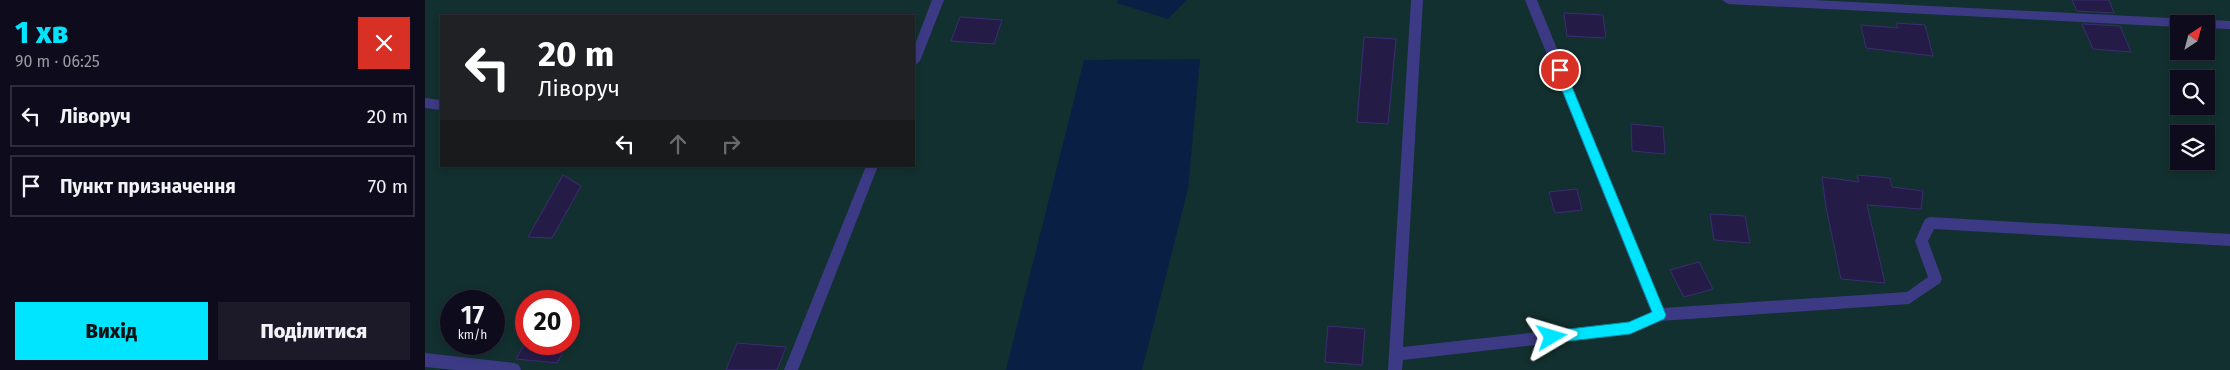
<!DOCTYPE html>
<html lang="uk">
<meta charset="utf-8">
<style>
:root{--surface:#0e0b1c;--page:#1c1929;--text:#f1f3f6;--muted:#9b9ba3;--line:#2e2b3b;--accent:#00e5ff}
body{margin:0;font-family:"Fira Sans",sans-serif;background:var(--page);color:var(--text);height:100vh;display:flex;flex-direction:column;font-size:19px;white-space:nowrap}
*{box-sizing:border-box;margin:0}
p{font-size:16px;color:var(--muted)}
.icon{flex:none;width:28px;height:28px;fill:none;stroke:currentColor;stroke-width:2;stroke-linecap:round;stroke-linejoin:round}
.map{position:relative;flex:1;overflow:hidden}
.panel{display:flex;flex-direction:column;background:var(--surface);width:425px}
.panel>*{flex:none}
.hud{position:absolute;left:15px;top:15px;width:475px;height:152px;border-radius:0px;box-shadow:0 2px 8px #0003,0 0 0 1px var(--line);background:#202124;color:#fff;overflow:hidden}
.needle{width:32px;rotate:36deg}
.buttons{position:absolute;left:1745px;top:15px;display:grid;gap:10px}
.buttons a{display:grid;place-items:center;width:45px;height:45px;border-radius:0px;background:var(--surface);box-shadow:0 2px 8px #0003,0 0 0 1px var(--line);font-size:25px}
.speed{position:absolute;left:15px;top:290px;display:flex;gap:10px;font-size:25px;font-weight:700;text-align:center}
.speed>*{display:grid;place-content:center;width:65px;height:65px;border-radius:50%;background:var(--surface);box-shadow:0 2px 8px #0003,0 0 0 1px var(--line);line-height:1}
.speed small{font-size:12px;font-weight:400}
.speed .limit{border:8px solid #d22;background:#fff;color:#111}
.pin{position:absolute;display:grid;place-items:center;width:42px;height:42px;color:#fff;margin:-21px;border:2px solid #fff;border-radius:50%;box-shadow:0 1px 5px #0007}
.me{position:absolute;width:55px;margin:-28px;rotate:83deg;stroke-linejoin:round;filter:drop-shadow(0 0 4px #0008)}
.turn{display:flex;align-items:center;gap:18px;height:105px;padding:0 15px;font-size:22px}
.turn .icon{width:65px;height:65px;stroke-width:2.5}
.turn b{display:block;font-size:35px;line-height:42px}
.lanes{display:flex;align-items:center;height:48px;padding:0 15px;background:#0003;justify-content:center;gap:25px;direction:ltr}
.lanes .off{opacity:.35}
.round{display:grid;place-items:center;flex:none;width:52px;height:52px;border-radius:0px;background:var(--page)}
.head{display:flex;align-items:center;justify-content:space-between;height:85px;padding:0 15px}
h1{font-size:30px;font-weight:800;line-height:38px;color:var(--accent)}
.primary-button{display:flex;gap:10px;margin-top:auto;padding:10px 15px}
.primary-button a{flex:1;height:58px;border-radius:0px;background:var(--accent);color:#111;font-size:20px;font-weight:800;line-height:58px;text-align:center}
.primary-button a+a{background:var(--page);color:var(--text)}
ul{padding:0;list-style:none}
li{display:flex;align-items:center;gap:15px;height:62px;margin:0 10px 8px;padding:0 5px;border:2px solid var(--line);border-radius:0px}
li div{flex:1}
li b{display:block;font-size:19px}
li em{font-style:normal}
main{display:flex;flex:1;min-height:0}
.map>svg:first-child{display:block}
.green{fill:#12302f;fill-rule:evenodd}
.water{fill:#0a1f44}
.building{fill:#241b47;stroke:#3b2d73}
.lines{fill:none;stroke-linecap:round;stroke-linejoin:round}
.service{fill:#3d3a85;fill-rule:evenodd}
.route{fill:#00e5ff;stroke:#0095a6}
</style>
<main>
<section class="panel">
<div class="head"><div><h1>1 хв</h1><p>90 m · 06:25</p></div><a class="round" style="background:#d93025;color:#fff"><svg class="icon" aria-label="close" viewBox="0 0 24 24"><path d="M6 6l12 12M18 6L6 18"/></svg></a></div>
<ul>
<li><svg class="icon" aria-label="left" viewBox="0 0 24 24"><path d="M17 20v-9H6M10 6l-5 5 5 5"/></svg><div><b>Ліворуч</b></div><em>20 m</em></li>
<li><svg class="icon" aria-label="arrive" viewBox="0 0 24 24"><path d="M6 21V4h12l-3 4 3 4H6"/></svg><div><b>Пункт призначення</b></div><em>70 m</em></li>
</ul>
<div class="primary-button"><a>Вихід</a><a>Поділитися</a></div>
</section>
<div class="map">
<svg width="1805" height="370" viewBox="0 0 1805 370">
<rect width="100%" height="100%" fill="#130f26"/>
<!-- green -->
<path class="green" d="M 0,0 L 1805,0 L 1805,370 L 0,370 ZM 16,16 L 489,16 L 489,166 L 16,166 ZM 1754,24 L 1781,24 L 1781,51 L 1754,51 ZM 1754,79 L 1781,79 L 1781,106 L 1754,106 ZM 1754,134 L 1781,134 L 1781,161 L 1754,161 ZM 26,301 L 69,301 L 69,344 L 26,344 ZM 101,301 L 144,301 L 144,344 L 101,344 Z"/>
<!-- water -->
<g class="water">
<polygon points="693,0 762,0 743,19 692,3"/>
<polygon points="775,59 763,189 717,370 581,370 659,60"/>
</g>
<!-- building -->
<g class="building">
<polygon points="1647,0 1684,0 1689,13 1652,11"/>
<polygon points="1139,13 1178,15 1181,38 1142,36"/>
<polygon points="535,17 577,20 569,44 526,41"/>
<polygon points="1471,23 1500,25 1508,56 1441,48 1436,25 1473,28"/>
<polygon points="1657,24 1695,26 1706,52 1668,49"/>
<polygon points="939,37 971,39 963,124 932,122"/>
<polygon points="1206,124 1238,127 1240,154 1207,151"/>
<polygon points="138,175 156,186 127,238 103,237"/>
<polygon points="1432,175 1465,178 1467,187 1498,191 1496,209 1442,205 1460,283 1416,279 1401,207 1397,177 1434,182"/>
<polygon points="1152,189 1157,210 1130,213 1124,192"/>
<polygon points="1285,214 1320,216 1325,243 1289,240"/>
<polygon points="1274,262 1288,289 1259,297 1245,270"/>
<polygon points="903,326 940,329 937,365 900,362"/>
<polygon points="101,341 101,344 142,344 132,363 91,359"/>
<polygon points="312,343 361,347 352,370 301,370"/>
</g>
<g class="lines">
<!-- service -->
<g class="service">
<polygon points="507,0 519,0 495,61 489,66 489,47"/>
<polygon points="986,0 998,0 978,347 1204,322 1226,312 1100,0 1112,0 1238,308 1482,292 1503,277 1490,241 1500,219 1505,217 1805,234 1805,246 1509,229 1503,241 1517,279 1515,283 1484,304 1235,321 1205,334 978,360 977,370 963,370"/>
<polygon points="1297,0 1388,0 1805,21 1805,29 1781,28 1781,24 1754,24 1754,27 1303,4"/>
<polygon points="0,98 16,100 16,110 0,108"/>
<polygon points="441,166 453,166 373,370 359,370"/>
<polygon points="0,353 89,363 94,365 96,370 30,370 0,367"/>
</g>
</g>
<!-- route -->
<polygon class="route" points="1135,66 1140,70 1241,315 1239,319 1205,334 1127,343 1122,341 1121,337 1122,333 1127,331 1204,322 1227,312 1129,70"/>
</svg>
<div class="buttons">
<a><svg class="needle" viewBox="-14 -14 28 28"><path d="M0-13l5 13h-10z" fill="#e53935"/><path d="M0 13l5-13h-10z" fill="#9b9ba3"/></svg></a>
<a><svg class="icon" aria-label="search" viewBox="0 0 24 24"><circle cx="10" cy="10" r="6"/><path d="M15 15l6 6"/></svg></a>
<a><svg class="icon" aria-label="layers" viewBox="0 0 24 24"><path d="M12 4l9 5-9 5-9-5zM3 14l9 5 9-5"/></svg></a>
</div>
<div class="speed"><div>17<small>km/h</small></div><div class="limit">20</div></div>
<div class="pin" style="left:1135px;top:70px;background:#d93025"><svg class="icon" aria-label="arrive" viewBox="0 0 24 24"><path d="M6 21V4h12l-3 4 3 4H6"/></svg></div>
<svg class="me" style="left:1127px;top:337px" viewBox="-20 -20 40 40"><path d="M0-17L14 15 0 8-14 15z" fill="#00e5ff" stroke="#fff" stroke-width="4"/></svg>
<div class="hud">
<div class="turn"><svg class="icon" aria-label="left" viewBox="0 0 24 24"><path d="M17 20v-9H6M10 6l-5 5 5 5"/></svg><div><b>20 m</b>Ліворуч</div></div>
<div class="lanes"><svg class="icon" aria-label="left" viewBox="0 0 24 24"><path d="M17 20v-9H6M10 6l-5 5 5 5"/></svg><svg class="icon off" aria-label="ahead" viewBox="0 0 24 24"><path d="M12 20V5M6 11l6-6 6 6"/></svg><svg class="icon off" aria-label="right" viewBox="0 0 24 24"><path d="M7 20v-9h11M14 6l5 5-5 5"/></svg></div>
</div>
</div>
</main>
